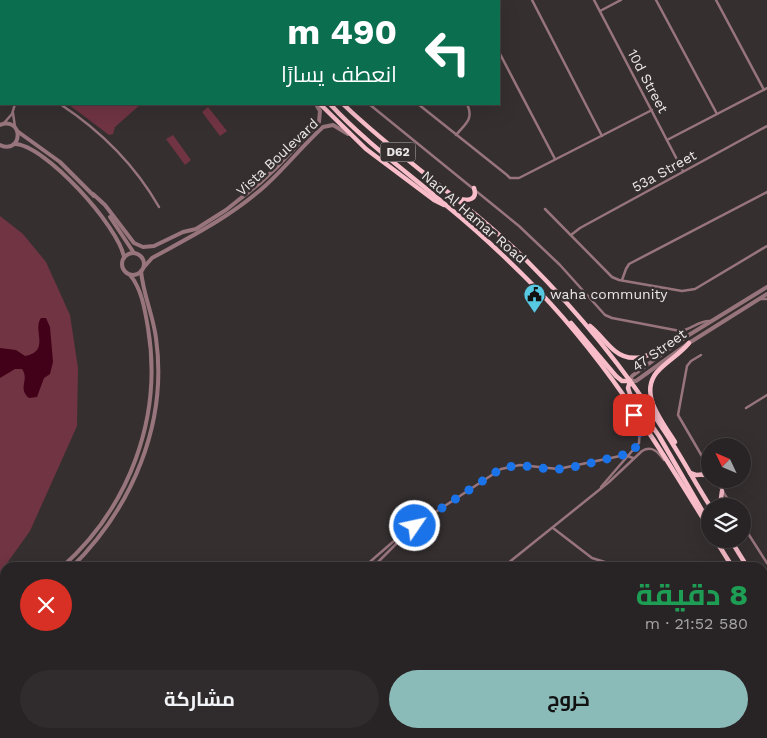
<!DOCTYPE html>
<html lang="ar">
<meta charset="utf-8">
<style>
:root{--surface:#282324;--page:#302b2c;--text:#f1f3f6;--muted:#a5a4a6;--line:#444041;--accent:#8bbbb9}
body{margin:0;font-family:"Work Sans",Cairo,sans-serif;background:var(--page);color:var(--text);direction:rtl;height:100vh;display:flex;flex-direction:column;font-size:19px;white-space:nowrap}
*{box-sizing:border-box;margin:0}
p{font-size:16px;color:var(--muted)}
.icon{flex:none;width:28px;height:28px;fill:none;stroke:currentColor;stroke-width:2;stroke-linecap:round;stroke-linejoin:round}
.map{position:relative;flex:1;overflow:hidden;direction:ltr}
.details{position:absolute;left:0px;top:562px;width:768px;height:176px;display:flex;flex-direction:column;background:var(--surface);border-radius:15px 15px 0 0;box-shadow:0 5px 20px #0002,0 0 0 1px var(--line);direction:rtl}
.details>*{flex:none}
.hud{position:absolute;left:0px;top:0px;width:500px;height:105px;box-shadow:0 5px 20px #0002,0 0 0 1px var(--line);direction:rtl;background:#0b6e4f;color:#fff;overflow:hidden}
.needle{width:32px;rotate:314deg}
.fabs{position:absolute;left:701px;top:438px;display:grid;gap:10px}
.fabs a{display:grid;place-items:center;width:50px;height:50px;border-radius:50%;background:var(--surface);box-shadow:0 5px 20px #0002,0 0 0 1px var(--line);font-size:25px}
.pin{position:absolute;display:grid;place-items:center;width:42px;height:42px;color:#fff;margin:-21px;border-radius:10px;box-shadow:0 2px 8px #0006}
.me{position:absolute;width:55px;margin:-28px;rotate:56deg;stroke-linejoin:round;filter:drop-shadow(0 0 4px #0008)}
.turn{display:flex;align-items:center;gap:18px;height:105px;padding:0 20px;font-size:22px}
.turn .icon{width:65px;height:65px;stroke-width:2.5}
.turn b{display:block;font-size:35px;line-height:42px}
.round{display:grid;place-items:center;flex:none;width:52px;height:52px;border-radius:26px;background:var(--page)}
.summary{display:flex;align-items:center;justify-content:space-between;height:85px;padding:0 20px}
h1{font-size:30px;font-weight:700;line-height:38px;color:#1e9e55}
.action{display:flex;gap:10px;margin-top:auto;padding:10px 20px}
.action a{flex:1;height:58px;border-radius:30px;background:var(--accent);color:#111;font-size:20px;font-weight:700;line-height:58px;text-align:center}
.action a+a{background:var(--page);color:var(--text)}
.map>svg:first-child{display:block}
.green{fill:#703443}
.water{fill:#430019}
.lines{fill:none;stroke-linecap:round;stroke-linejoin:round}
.minor{stroke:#98757c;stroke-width:2.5}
.tertiary{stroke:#98757c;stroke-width:4}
.primary{stroke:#f8bdc9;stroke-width:4.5}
.motorway{stroke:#fce9ed;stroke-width:5}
.route{stroke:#1a73e8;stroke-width:9;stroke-dasharray:0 16.2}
.labels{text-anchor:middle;stroke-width:5;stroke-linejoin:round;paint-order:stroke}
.shield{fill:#352f30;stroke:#b5b0b2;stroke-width:1}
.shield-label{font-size:12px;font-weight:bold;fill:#ece8e9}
.street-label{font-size:14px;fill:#ece8e9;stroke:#352f30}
.poi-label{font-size:14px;fill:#ece8e9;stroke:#352f30;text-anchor:start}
</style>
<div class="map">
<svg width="767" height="738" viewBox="0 0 767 738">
<rect width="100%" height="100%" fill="#352f30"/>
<!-- green -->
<g class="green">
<polygon points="68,104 141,104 115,127 113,134 109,135"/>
<polygon points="208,107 227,131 220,136 202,112"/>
<polygon points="173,135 191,160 185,165 166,139"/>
<polygon points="0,216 23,234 46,262 70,315 78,368 77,426 30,531 0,573"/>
</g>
<!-- water -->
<path class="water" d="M 41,318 L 46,318 L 50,327 L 53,362 L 50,374 L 44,378 L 37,397 L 29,398 C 17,388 30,380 22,369 L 15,369 L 0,378 L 0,348 L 16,350 L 25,356 C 51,351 32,330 41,318 Z"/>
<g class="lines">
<!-- minor -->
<g class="minor">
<polyline points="320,0 320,1"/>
<polyline points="351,0 351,1"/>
<polyline points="413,0 413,1"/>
<polyline points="472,0 473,1"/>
<polyline points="532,0 602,136"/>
<polyline points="594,0 683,171"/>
<polyline points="656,0 717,114"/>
<polyline points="716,0 764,90"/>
<polyline points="600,11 621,0"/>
<polyline points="499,52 555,159"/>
<polyline points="0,99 1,99"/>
<path d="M 60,104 C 101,131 135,165 159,207"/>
<path d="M 369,104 L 519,226 L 560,265 L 605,315 L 612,318 L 680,331 C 691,330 698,321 709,321"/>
<polyline points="418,104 507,175 510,178 519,178 652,110"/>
<polyline points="13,113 15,127"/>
<polyline points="4,123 12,114 15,104"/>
<path d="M 456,135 C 466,123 474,119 467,104"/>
<polyline points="667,140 767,88"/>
<polyline points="545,209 612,277 619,280 682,291 695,289 767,246"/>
<polyline points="571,235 580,228 767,126"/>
<polyline points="622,280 626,269 629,264 767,192"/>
<polyline points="761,299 767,299"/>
<polyline points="701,355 691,361 687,366 678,415 710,470"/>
<polyline points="746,408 767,395"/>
<polyline points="715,479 732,506"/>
<polyline points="601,487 639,443 640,428 631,409"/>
<polyline points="742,524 767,563"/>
<polyline points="553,528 592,558 608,563"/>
<polyline points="364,567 402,534 501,469 520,465 558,469 625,455 633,458"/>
<polyline points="372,568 408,532"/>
<path d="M 502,568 L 609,482 L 642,451 C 652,445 658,452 664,460"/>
<polyline points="390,738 393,734"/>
<polyline points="393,738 396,734"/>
<polyline points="399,738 402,734"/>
<polyline points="403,738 406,734"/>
</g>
<!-- tertiary -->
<g class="tertiary">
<path d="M 0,125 C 24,116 23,155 0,145"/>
<polyline points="17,131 60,162 94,196"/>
<path d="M 14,144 C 44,143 119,227 124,257"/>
<polyline points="93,194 105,205 134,243 143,247 154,246 183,232 196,229 226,210 260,183 278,166 319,122 320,111 316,104"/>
<polyline points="110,217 134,253"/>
<circle cx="133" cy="264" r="11"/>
<path d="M 144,267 L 152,258 C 192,236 232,216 266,185 C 286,167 303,145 323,127 L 333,125 L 348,134"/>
<polyline points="630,381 632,376 684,338 767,287"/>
<polyline points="630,381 636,381 689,343 767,294"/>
<path d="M 61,568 C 129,508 163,418 148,328 C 145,311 142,289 130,275"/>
<path d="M 71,568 C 132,508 168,424 156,338 C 153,315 143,294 141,271"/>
<polyline points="0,617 5,613"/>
<polyline points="0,625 5,621"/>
</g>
<!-- primary -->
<g class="primary">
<polyline points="242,0 243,1"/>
<polyline points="251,0 252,1"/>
<polyline points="260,0 261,1"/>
<polyline points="320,104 366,149 434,200 444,205"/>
<path d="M 330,104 C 365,142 407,172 447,206 C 474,228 500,252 525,277 C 600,351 656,441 710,530"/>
<path d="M 343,104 C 401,160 470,204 527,261 C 578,312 624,368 663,429 C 680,454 694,481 710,506"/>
<path d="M 459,199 C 468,201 478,200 474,188"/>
<polyline points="571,323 616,376 622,381 630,381 628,388 630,394 659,436 710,524"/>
<path d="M 590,326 C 599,333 606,344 615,351 C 637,369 663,347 684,338"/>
<path d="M 675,442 C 662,421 636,391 660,369 C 669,360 681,353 689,343"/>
<polyline points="690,473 696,475 710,474"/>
<polyline points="703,475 707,465"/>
<polyline points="720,506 722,491"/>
<polyline points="715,539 733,568"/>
<polyline points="730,539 748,568"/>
<polyline points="762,593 767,600"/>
<polyline points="762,616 767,624"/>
</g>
<!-- motorway -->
<g class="motorway">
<polyline points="236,0 237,1"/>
<polyline points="272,0 272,1"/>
</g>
</g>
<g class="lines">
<!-- route -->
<path class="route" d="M 415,526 L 496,472 C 518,459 538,471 561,469 C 582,466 602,460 622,455 L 629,455 C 644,440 642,433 634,415"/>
</g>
<!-- icons -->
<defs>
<symbol id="civic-pin" viewBox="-11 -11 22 30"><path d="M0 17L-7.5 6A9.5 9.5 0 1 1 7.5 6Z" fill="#58c9e3" stroke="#352f30"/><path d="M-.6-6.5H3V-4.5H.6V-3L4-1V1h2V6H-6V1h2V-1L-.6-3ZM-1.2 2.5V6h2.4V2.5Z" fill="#111"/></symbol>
</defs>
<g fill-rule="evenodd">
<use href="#civic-pin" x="522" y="282" width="25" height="34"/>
</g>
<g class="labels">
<!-- shield labels -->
<rect class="shield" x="380.5" y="142.5" width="35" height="19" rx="4"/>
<g class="shield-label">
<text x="398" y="156">D62</text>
</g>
<!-- street labels -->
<g class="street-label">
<text transform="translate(648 81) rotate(62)" y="5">10d Street</text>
<text transform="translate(277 157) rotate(-43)" y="5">Vista Boulevard</text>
<text transform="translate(664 171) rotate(-29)" y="5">53a Street</text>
<text transform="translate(474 217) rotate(41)" y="5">Nad Al Hamar Road</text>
<text transform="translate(659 350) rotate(-35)" y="5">47 Street</text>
</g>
<!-- poi labels -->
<g class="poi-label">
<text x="550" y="299">waha community</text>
</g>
</g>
</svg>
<div class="fabs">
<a><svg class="needle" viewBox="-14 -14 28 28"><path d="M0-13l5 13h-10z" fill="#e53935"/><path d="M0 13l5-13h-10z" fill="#a5a4a6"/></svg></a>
<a><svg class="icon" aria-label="layers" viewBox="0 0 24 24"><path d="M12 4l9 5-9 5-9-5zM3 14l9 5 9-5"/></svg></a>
</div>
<div class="pin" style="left:634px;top:415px;background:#d93025"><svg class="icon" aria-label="arrive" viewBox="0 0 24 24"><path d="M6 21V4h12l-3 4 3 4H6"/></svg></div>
<svg class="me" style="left:415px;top:526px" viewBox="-20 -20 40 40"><circle r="17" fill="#1a73e8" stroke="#fff" stroke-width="3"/><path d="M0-11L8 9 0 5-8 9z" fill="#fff"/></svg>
<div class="hud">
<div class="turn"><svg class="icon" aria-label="left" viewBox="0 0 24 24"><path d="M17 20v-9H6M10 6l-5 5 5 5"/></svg><div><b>490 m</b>انعطف يسارًا</div></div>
</div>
<section class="details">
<div class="summary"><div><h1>8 دقيقة</h1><p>580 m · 21:52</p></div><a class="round" style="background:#d93025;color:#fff"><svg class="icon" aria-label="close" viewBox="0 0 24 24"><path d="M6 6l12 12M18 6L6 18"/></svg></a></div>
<div class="action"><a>خروج</a><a>مشاركة</a></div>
</section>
</div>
